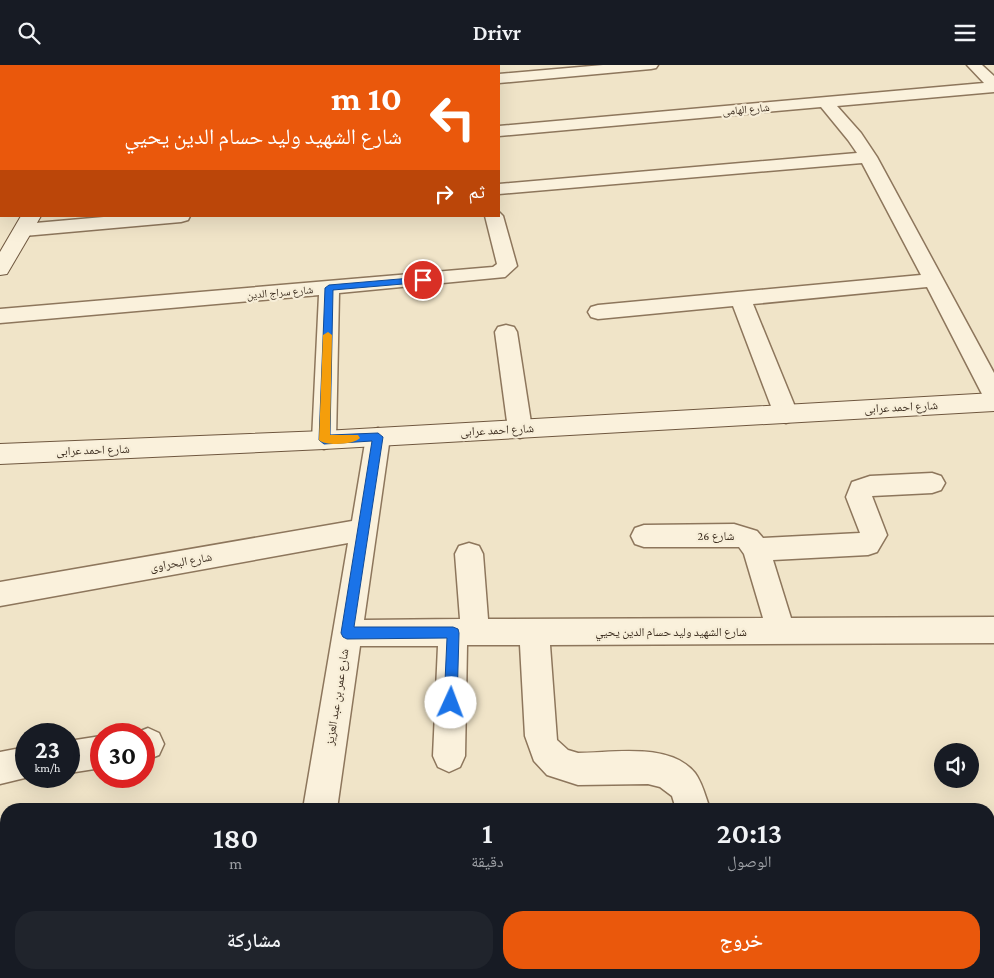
<!DOCTYPE html>
<html lang="ar">
<meta charset="utf-8">
<style>
:root{--surface:#171b24;--page:#20242c;--text:#f1f3f6;--muted:#9ea1a6;--accent:#ea580c}
body{margin:0;font-family:"Crimson Pro","Noto Naskh Arabic",serif;background:var(--page);color:var(--text);direction:rtl;height:100vh;display:flex;flex-direction:column;font-size:19px;white-space:nowrap}
*{box-sizing:border-box;margin:0}
p{font-size:16px;color:var(--muted)}
.icon{flex:none;width:28px;height:28px;fill:none;stroke:currentColor;stroke-width:2;stroke-linecap:round;stroke-linejoin:round}
.map{position:relative;flex:1;overflow:hidden;direction:ltr}
.sheet{position:absolute;left:0px;top:738px;width:995px;height:176px;display:flex;flex-direction:column;background:var(--surface);border-radius:20px 20px 0 0;box-shadow:0 5px 20px #0002;direction:rtl}
.sheet>*{flex:none}
.top-card{position:absolute;left:0px;top:0px;width:500px;height:152px;box-shadow:0 5px 20px #0002;direction:rtl;background:#ea580c;color:#fff;overflow:hidden}
.tools{position:absolute;left:934px;top:678px;display:grid;gap:10px}
.tools a{display:grid;place-items:center;width:45px;height:45px;border-radius:50%;background:var(--surface);box-shadow:0 5px 20px #0002;font-size:25px}
.speed{position:absolute;left:15px;top:658px;display:flex;gap:10px;font-size:25px;font-weight:700;text-align:center}
.speed>*{display:grid;place-content:center;width:65px;height:65px;border-radius:50%;background:var(--surface);box-shadow:0 5px 20px #0002;line-height:1}
.speed small{font-size:12px;font-weight:400}
.speed .limit{border:8px solid #d22;background:#fff;color:#111}
.pin{position:absolute;display:grid;place-items:center;width:42px;height:42px;color:#fff;margin:-21px;border:2px solid #fff;border-radius:50%;box-shadow:0 1px 5px #0007}
.me{position:absolute;width:55px;margin:-28px;rotate:2deg;stroke-linejoin:round;filter:drop-shadow(0 0 4px #0008)}
.turn{display:flex;align-items:center;gap:18px;height:105px;padding:0 15px;font-size:22px}
.turn .icon{width:65px;height:65px;stroke-width:2.5}
.turn b{display:block;font-size:35px;line-height:42px}
.then{display:flex;align-items:center;height:48px;padding:0 15px;background:#0003;gap:10px;font-size:19px}
.eta{display:flex;justify-content:space-evenly;align-items:center;height:85px;text-align:center}
.eta b{font-size:30px;font-weight:600;line-height:35px}
.button{display:flex;gap:10px;margin-top:auto;padding:10px 15px}
.button a{flex:1;height:58px;border-radius:20px;background:var(--accent);color:#fff;font-size:20px;font-weight:600;line-height:58px;text-align:center}
.button a+a{background:var(--page);color:var(--text)}
header{display:flex;justify-content:space-between;align-items:center;height:65px;padding:0 15px;background:var(--surface);font-size:22px;font-weight:600}
.map>svg:first-child{display:block}
.lines{fill:none;stroke-linecap:round;stroke-linejoin:round}
.street-casing{stroke:#8d765c;stroke-width:3}
.secondary-casing{stroke:#6f573f;stroke-width:2}
.street{fill:#faf1dc;fill-rule:evenodd}
.secondary{fill:#faf1dc;fill-rule:evenodd}
.route{fill:#1a73e8;stroke:#114b97}
.slow{fill:#f59e0b}
.labels{text-anchor:middle;stroke-width:4.5;stroke-linejoin:round;paint-order:stroke}
.far-street-label{font-size:11px;fill:#3d2e20;stroke:#f7eed8}
.street-label{font-size:12px;fill:#3d2e20;stroke:#f7eed8}
</style>
<header><svg class="icon" aria-label="menu" viewBox="0 0 24 24"><path d="M4 6h16M4 12h16M4 18h16"/></svg>Drivr<svg class="icon" aria-label="search" viewBox="0 0 24 24"><circle cx="10" cy="10" r="6"/><path d="M15 15l6 6"/></svg></header>
<div class="map">
<svg width="994" height="913" viewBox="0 0 994 913">
<rect width="100%" height="100%" fill="#f0e4c8"/>
<g class="lines">
<defs>
<g id="street">
<polygon points="603,0 658,0 656,3 651,4 499,18 499,9"/>
<polygon points="967,0 982,0 994,11 994,27 837,41 861,68 877,92 994,308 994,337 986,335 982,329 927,222 753,239 798,349 794,355 786,358 778,355 774,349 733,241 598,254 591,252 588,247 591,242 598,240 921,210 862,98 499,129 499,119 857,88 848,75 821,42 499,71 499,61 984,18"/>
<rect x="0" y="112" width="1" height="10"/>
<polygon points="499,147 503,151 517,201 505,212 339,228 336,375 333,381 324,384 315,381 312,375 319,230 0,258 0,244 493,202 497,199 485,151 499,151"/>
<polygon points="115,151 190,151 188,155 181,157 24,171 17,169 15,165 17,161 24,159"/>
<polygon points="506,260 514,262 517,267 532,364 528,370 520,373 512,370 508,364 495,267 498,262"/>
<path d="M 378,363 L 387,366 L 390,372 L 364,555 L 460,554 L 455,489 L 459,481 L 469,478 L 479,481 L 483,489 L 488,554 L 763,553 L 744,489 L 739,482 L 644,482 L 635,479 L 631,471 L 635,463 L 644,460 L 734,459 L 757,466 L 763,473 L 860,468 L 846,432 L 852,417 L 870,411 L 932,408 L 941,411 L 945,418 L 941,425 L 932,428 L 872,431 L 887,470 L 877,487 L 868,490 L 773,495 L 791,553 L 994,552 L 994,578 L 550,580 L 557,675 L 568,685 L 578,688 C 613,688 670,677 695,708 C 702,717 706,733 710,744 L 676,744 L 672,731 L 660,722 L 648,719 L 578,720 L 547,710 L 534,696 L 525,671 L 520,580 L 467,580 L 465,691 L 460,702 L 449,707 L 438,702 L 433,691 L 438,581 L 360,581 L 337,744 L 303,744 L 348,478 L 0,541 L 0,517 L 352,456 L 366,372 L 369,366 Z"/>
<polygon points="148,663 159,668 164,679 159,690 144,696 144,669 133,669"/>
<polygon points="101,671 101,703 69,708 69,676"/>
<polygon points="26,682 26,711 33,711 0,719 0,687"/>
<polygon points="276,908 314,908 313,913 275,913"/>
<polygon points="699,908 737,908 738,913 700,913"/>
</g>
<g id="secondary">
<rect x="73" y="0" width="16" height="1"/>
<polygon points="21,151 41,151 7,209 0,210 0,187"/>
<polygon points="994,328 994,346 324,384 0,399 0,379 324,366"/>
</g>
</defs>
<!-- street casing -->
<use href="#street" class="street-casing"/>
<!-- secondary casing -->
<use href="#secondary" class="secondary-casing"/>
<!-- street -->
<use href="#street" class="street"/>
<!-- secondary -->
<use href="#secondary" class="secondary"/>
</g>
<!-- route -->
<polygon class="route" points="423,212 426,213 426,217 333,225 330,370 378,368 383,372 354,562 453,562 458,564 459,568 457,638 455,642 451,644 446,642 444,638 447,573 347,574 343,572 341,568 372,376 324,379 319,375 325,223 329,220"/>
<!-- slow -->
<path class="slow" d="M 328,267 L 332,270 L 330,370 L 358,370 L 360,373 C 354,380 325,381 319,375 L 323,270 Z"/>
<g class="labels">
<!-- far-street labels -->
<g class="far-street-label">
<text transform="translate(746 44) rotate(-5)" y="4">شارع الهامى</text>
<text transform="translate(280 227) rotate(-5)" y="4">شارع سراج الدين</text>
</g>
<!-- street labels -->
<g class="street-label">
<text transform="translate(901 342) rotate(-3)" y="4">شارع احمد عرابى</text>
<text transform="translate(497 365) rotate(-3)" y="4">شارع احمد عرابى</text>
<text transform="translate(93 385) rotate(-2)" y="4">شارع احمد عرابى</text>
<text x="716" y="475">شارع 26</text>
<text transform="translate(181 497) rotate(-10)" y="4">شارع البحراوى</text>
<text x="671" y="571">شارع الشهيد وليد حسام الدين يحيي</text>
<text transform="translate(337 632) rotate(-81)" y="4">شارع عمر بن عبد العزيز</text>
</g>
</g>
</svg>
<div class="tools">
<a><svg class="icon" aria-label="sound" viewBox="0 0 24 24"><path d="M4 9h4l5-4v14l-5-4H4zM17 9q2 3 0 6"/></svg></a>
</div>
<div class="speed"><div>23<small>km/h</small></div><div class="limit">30</div></div>
<div class="pin" style="left:423px;top:215px;background:#d93025"><svg class="icon" aria-label="arrive" viewBox="0 0 24 24"><path d="M6 21V4h12l-3 4 3 4H6"/></svg></div>
<svg class="me" style="left:451px;top:638px" viewBox="-20 -20 40 40"><circle r="19" fill="#fff"/><path d="M0-13L10 11 0 6-10 11z" fill="#1a73e8"/></svg>
<div class="top-card">
<div class="turn"><svg class="icon" aria-label="left" viewBox="0 0 24 24"><path d="M17 20v-9H6M10 6l-5 5 5 5"/></svg><div><b>10 m</b>شارع الشهيد وليد حسام الدين يحيي</div></div>
<div class="then">ثم<svg class="icon" aria-label="right" viewBox="0 0 24 24"><path d="M7 20v-9h11M14 6l5 5-5 5"/></svg></div>
</div>
<section class="sheet">
<div class="eta">
<div><b>20:13</b><p>الوصول</p></div>
<div><b>1</b><p>دقيقة</p></div>
<div><b>180</b><p>m</p></div>
</div>
<div class="button"><a>خروج</a><a>مشاركة</a></div>
</section>
</div>
